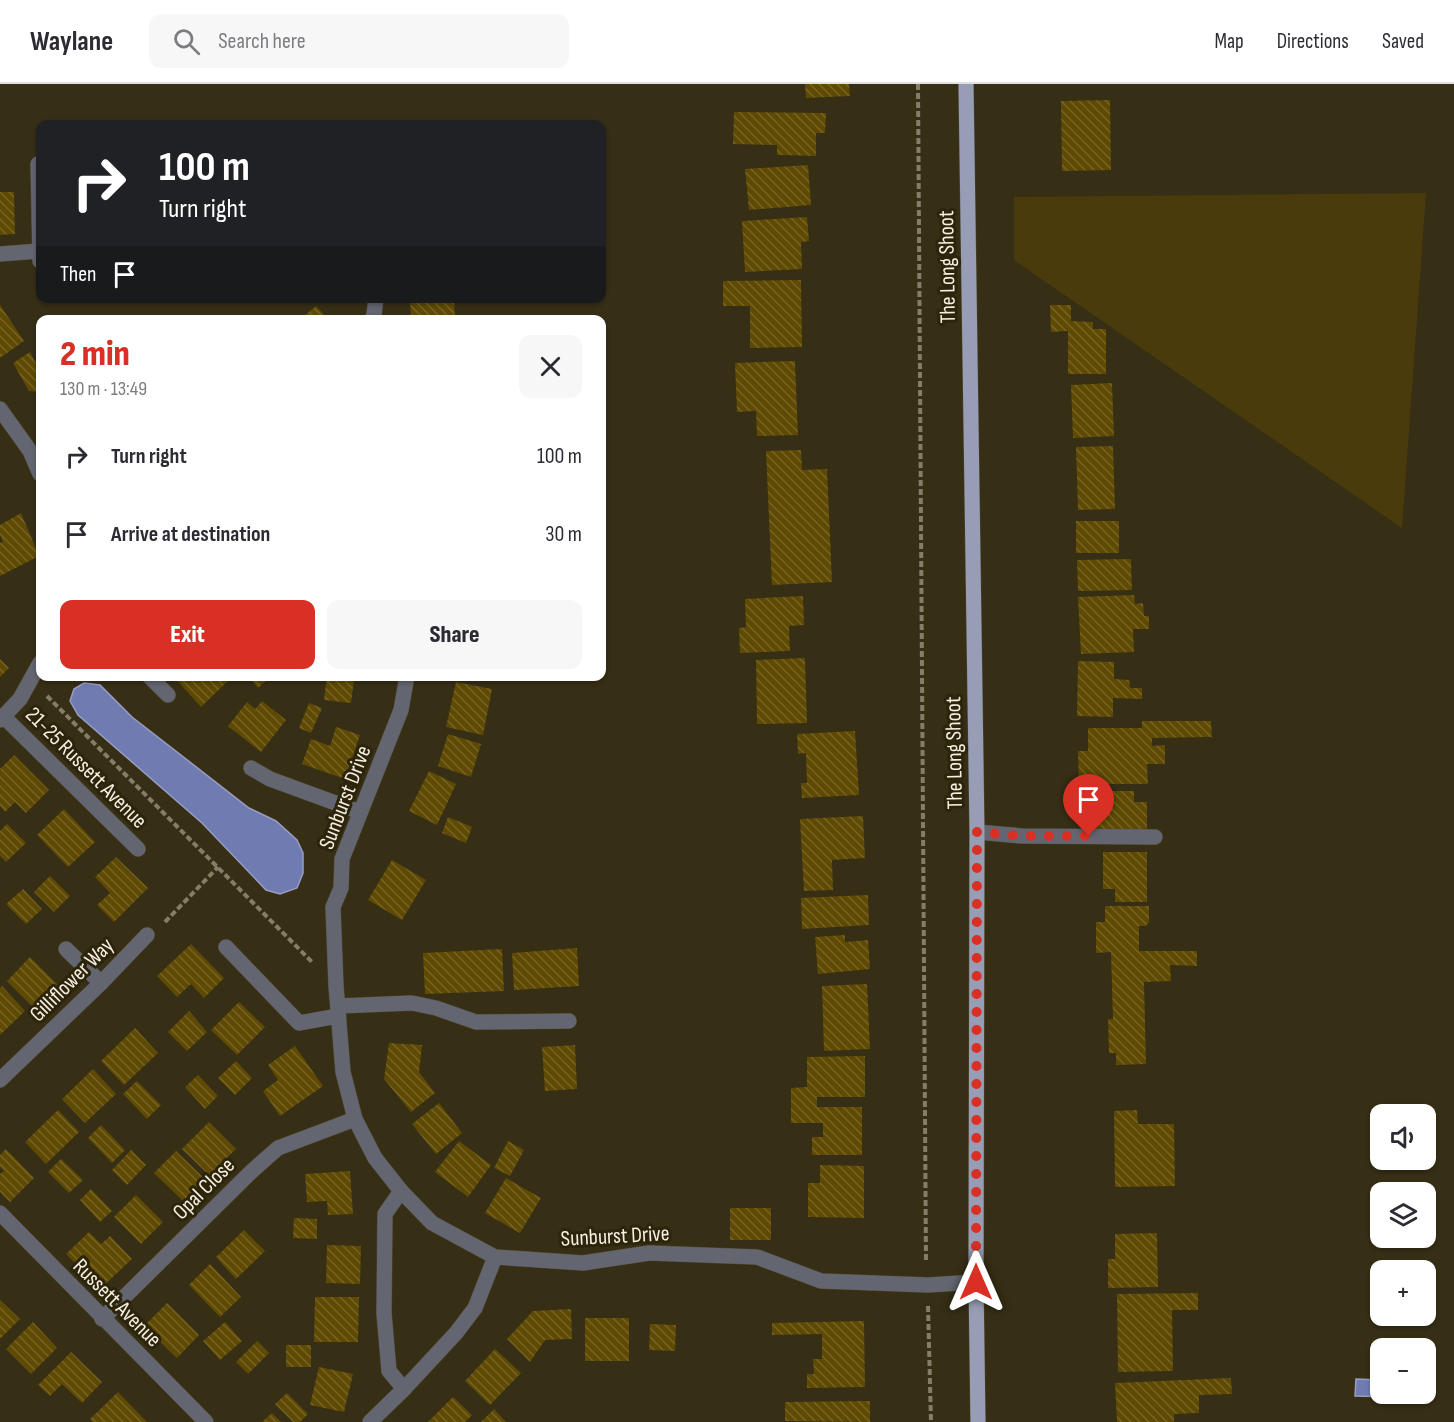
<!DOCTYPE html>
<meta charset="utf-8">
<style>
:root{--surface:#fff;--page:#f7f7f7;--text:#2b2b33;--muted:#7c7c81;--line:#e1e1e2;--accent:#d93025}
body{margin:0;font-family:"Sofia Sans Condensed",sans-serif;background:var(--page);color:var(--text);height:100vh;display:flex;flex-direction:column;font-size:22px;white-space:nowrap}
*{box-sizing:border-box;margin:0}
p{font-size:20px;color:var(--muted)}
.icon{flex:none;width:33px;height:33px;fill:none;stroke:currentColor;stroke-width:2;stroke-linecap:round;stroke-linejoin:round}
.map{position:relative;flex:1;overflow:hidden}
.side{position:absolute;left:36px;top:231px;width:570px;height:366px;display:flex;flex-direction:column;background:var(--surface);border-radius:12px;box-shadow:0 2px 4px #0004}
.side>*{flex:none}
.guide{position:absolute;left:36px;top:36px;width:570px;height:183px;border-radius:12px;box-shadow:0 2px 4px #0004;background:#202124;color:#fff;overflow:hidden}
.buttons{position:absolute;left:1370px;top:1020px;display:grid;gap:12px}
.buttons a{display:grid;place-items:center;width:66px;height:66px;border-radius:12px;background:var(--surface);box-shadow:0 2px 4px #0004;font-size:30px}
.pin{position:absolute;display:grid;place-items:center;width:51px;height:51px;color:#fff;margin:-62px -26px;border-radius:50% 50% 50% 0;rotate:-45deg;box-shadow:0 0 6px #0007}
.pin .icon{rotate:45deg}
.me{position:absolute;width:66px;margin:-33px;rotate:0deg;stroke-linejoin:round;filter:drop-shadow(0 0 4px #0008)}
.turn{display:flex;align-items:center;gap:21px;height:126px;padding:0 24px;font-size:27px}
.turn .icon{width:78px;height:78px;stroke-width:2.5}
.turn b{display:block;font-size:42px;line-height:51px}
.then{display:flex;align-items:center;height:57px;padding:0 24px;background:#0003;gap:12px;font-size:22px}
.round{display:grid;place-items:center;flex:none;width:63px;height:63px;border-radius:12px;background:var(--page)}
.summary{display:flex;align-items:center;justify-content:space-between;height:102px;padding:0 24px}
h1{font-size:36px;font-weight:800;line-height:45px;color:var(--accent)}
.button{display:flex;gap:12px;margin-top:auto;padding:12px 24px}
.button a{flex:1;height:69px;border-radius:12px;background:var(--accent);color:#fff;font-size:24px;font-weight:800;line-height:69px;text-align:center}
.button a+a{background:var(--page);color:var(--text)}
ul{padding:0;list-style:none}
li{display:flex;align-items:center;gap:18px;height:78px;padding:0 24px}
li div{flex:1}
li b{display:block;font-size:22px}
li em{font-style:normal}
header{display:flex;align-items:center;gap:36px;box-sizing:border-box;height:84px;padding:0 30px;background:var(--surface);border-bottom:2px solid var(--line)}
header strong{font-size:28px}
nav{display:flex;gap:33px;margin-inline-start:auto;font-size:21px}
.search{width:420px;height:54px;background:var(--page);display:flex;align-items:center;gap:15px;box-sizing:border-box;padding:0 21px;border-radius:12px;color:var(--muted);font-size:22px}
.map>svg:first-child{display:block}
.grass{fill:#4a3b0d}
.water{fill:#707bb2;stroke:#989ec0;stroke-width:1.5}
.building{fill:url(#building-back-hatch)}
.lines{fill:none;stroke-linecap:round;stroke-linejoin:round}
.lane-casing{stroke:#514932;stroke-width:16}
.street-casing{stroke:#514932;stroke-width:16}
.primary-casing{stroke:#514932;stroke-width:16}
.path{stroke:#847e69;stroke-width:4;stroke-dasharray:6 3;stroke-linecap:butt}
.lane{stroke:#636671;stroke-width:15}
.street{stroke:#636671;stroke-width:15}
.primary{stroke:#979db4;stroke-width:15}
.route{stroke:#d93025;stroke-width:10;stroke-dasharray:0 18}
.labels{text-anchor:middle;stroke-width:6;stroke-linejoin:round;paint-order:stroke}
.street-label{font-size:22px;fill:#f5f0e1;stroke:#2c240b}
</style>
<header>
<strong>Waylane</strong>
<div class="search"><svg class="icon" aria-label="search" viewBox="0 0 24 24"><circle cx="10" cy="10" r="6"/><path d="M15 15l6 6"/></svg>Search here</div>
<nav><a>Map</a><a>Directions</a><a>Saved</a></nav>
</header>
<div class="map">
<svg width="1454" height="1338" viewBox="0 0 1454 1338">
<defs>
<pattern id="building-back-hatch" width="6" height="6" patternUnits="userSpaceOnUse" patternTransform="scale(1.5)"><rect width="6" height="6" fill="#5e4a02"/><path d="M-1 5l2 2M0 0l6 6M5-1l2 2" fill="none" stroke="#766427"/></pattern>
</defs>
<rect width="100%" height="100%" fill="#362e15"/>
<!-- grass -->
<polygon class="grass" points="1426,109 1402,444 1014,176 1014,113"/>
<!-- water -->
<g class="water">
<polygon points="84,599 100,601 132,633 249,724 276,737 297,756 303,769 303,789 297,804 280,810 266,806 202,739 78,631 70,617 74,605"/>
<polygon points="1356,1295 1380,1296 1380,1310 1391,1310 1391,1313 1355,1312"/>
</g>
<!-- building -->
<g class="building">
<polygon points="805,0 849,0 850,12 806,14"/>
<polygon points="1110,16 1111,86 1062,87 1061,17"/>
<polygon points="734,28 826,29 825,49 816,49 816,72 777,71 777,61 733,60"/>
<polygon points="808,81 811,121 749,126 745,85"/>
<polygon points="0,108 14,108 15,150 0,151"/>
<polygon points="807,133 809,157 801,158 802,185 745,188 742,137"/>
<polygon points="801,196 802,263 750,264 750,222 723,222 723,197"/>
<polygon points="410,214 454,214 455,236 411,236"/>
<polygon points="0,221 24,257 0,274"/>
<polygon points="1050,221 1071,221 1071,237 1093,238 1093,245 1106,245 1106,290 1068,290 1068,247 1051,248"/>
<polygon points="316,222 329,236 299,236"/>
<polygon points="30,268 37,281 40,282 40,308 29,307 13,279"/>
<polygon points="795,277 798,351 757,352 756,327 737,328 735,279"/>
<polygon points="1112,299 1114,352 1073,354 1071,301"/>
<polygon points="1113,362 1115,425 1078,426 1076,363"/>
<polygon points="801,366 802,386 827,385 832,498 772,501 766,367"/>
<polygon points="21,429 39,472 0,492 0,459 3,458 0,451 0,441"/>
<rect x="1076" y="437" width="43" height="32"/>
<polygon points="1131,475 1132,506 1078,507 1077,476"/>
<polygon points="1134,511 1135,520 1143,519 1144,532 1149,532 1149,545 1133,545 1134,568 1081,570 1078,513"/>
<polygon points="803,512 804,541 789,542 790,567 740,569 739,544 746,543 745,515"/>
<polygon points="805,574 807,639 757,640 756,576"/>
<polygon points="0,575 9,584 0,593"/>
<polygon points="1078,577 1114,578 1114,595 1129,596 1130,604 1142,604 1142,615 1113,614 1113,633 1077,632"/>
<polygon points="173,592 233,592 201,623"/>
<polygon points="248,592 271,592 258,604"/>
<polygon points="327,592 354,595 351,619 324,616"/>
<polygon points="456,598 492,605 483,651 446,643"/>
<polygon points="262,617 286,636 261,668 228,642 247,618 255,625"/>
<polygon points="309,619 322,624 311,649 299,644"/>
<polygon points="1142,637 1211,637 1212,653 1152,654 1152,662 1165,661 1165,680 1147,680 1148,700 1079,700 1078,667 1088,667 1088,644 1142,644"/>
<polygon points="336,643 360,651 345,695 302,680 311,655 330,662"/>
<polygon points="855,647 859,711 802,714 801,699 807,699 806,669 798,670 797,650"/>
<polygon points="448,650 481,660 471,693 438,682"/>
<polygon points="14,671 49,706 26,729 15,718 5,728 0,722 0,685"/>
<polygon points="429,687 456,700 437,741 409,727"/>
<polygon points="1082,707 1134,707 1134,718 1147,718 1147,746 1089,746 1089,730 1082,729"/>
<polygon points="64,725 95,758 68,783 37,751"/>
<polygon points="863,732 865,774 832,776 833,806 804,807 800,735"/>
<polygon points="448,733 472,743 466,759 442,749"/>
<polygon points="7,740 26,759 6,778 0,772 0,747"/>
<polygon points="1103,768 1147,768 1147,818 1115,818 1115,805 1103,805"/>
<polygon points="116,773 148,804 114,838 97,821 110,809 95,793"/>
<polygon points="392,776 426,796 402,836 368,816"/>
<polygon points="50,792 70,812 54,828 34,808"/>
<polygon points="23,805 42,825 26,840 6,820"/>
<polygon points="868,811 869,841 802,845 801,814"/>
<polygon points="1105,822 1149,822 1149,838 1146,842 1139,842 1139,867 1197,867 1197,882 1170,881 1171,897 1144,898 1146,980 1116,981 1116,969 1109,969 1108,935 1113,935 1111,868 1096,869 1096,838 1105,838"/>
<polygon points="845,851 845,858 868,856 870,885 818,890 815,853"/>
<polygon points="191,860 224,894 204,914 191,900 177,913 157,892"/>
<polygon points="577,864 579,902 514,906 512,869"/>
<polygon points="502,865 504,907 425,910 423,869"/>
<polygon points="30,873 58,901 35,925 7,897"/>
<polygon points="867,900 870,965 824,967 822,902"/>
<polygon points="2,902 25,927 0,951 0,904"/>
<polygon points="239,918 265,943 237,971 211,946"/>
<polygon points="189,927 207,948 187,967 168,948"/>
<polygon points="135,944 158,969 124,1001 101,977"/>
<polygon points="389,959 422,961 419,988 435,1009 411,1028 384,995"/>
<polygon points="575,961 577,1005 545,1007 542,963"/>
<polygon points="295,962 323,1002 280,1032 263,1007 278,996 268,981"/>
<polygon points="865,972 865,1013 817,1013 817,1023 862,1023 862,1071 812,1071 812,1053 823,1053 823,1039 791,1039 791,1004 807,1003 807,973"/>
<polygon points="236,977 252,994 235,1011 218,994"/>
<polygon points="93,985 116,1010 85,1039 62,1015"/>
<polygon points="198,991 218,1012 205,1025 185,1003"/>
<polygon points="137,997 161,1021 147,1035 123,1010"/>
<polygon points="439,1019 462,1049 436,1070 412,1040"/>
<polygon points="58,1026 79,1048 46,1080 25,1058"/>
<polygon points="1137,1026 1138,1040 1174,1040 1175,1102 1115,1103 1114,1027"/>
<polygon points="209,1038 236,1065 209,1091 182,1065"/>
<polygon points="101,1041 125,1066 112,1079 88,1054"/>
<polygon points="459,1057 491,1081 468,1113 435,1088"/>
<polygon points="508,1057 524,1066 510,1092 494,1084"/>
<polygon points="6,1065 34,1094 10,1118 0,1108 0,1090 4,1087 0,1083 0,1071"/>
<polygon points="131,1066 146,1081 127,1101 112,1086"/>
<polygon points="176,1067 206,1096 184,1118 154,1089"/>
<polygon points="61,1075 83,1096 69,1109 48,1088"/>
<polygon points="820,1081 864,1082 864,1134 808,1133 808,1099 820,1099"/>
<polygon points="350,1087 353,1130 328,1131 327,1117 307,1118 305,1090"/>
<polygon points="506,1094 541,1114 520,1149 485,1129"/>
<polygon points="91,1105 112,1127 100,1138 80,1116"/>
<polygon points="136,1111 163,1138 141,1160 114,1133"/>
<rect x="730" y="1124" width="41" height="32"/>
<polygon points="294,1134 317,1135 317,1155 293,1154"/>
<polygon points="244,1146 265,1167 236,1195 216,1173"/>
<polygon points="89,1148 101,1160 110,1152 132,1175 100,1205 66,1170"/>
<polygon points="1157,1149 1158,1203 1108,1204 1108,1175 1115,1175 1115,1150"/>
<polygon points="327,1161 361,1162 360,1200 326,1199"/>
<polygon points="210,1180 241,1213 220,1233 189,1201"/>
<polygon points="1198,1209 1198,1226 1172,1226 1173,1287 1118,1288 1117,1210"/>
<polygon points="315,1213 359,1213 358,1258 314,1258"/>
<polygon points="0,1216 20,1235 0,1255"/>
<polygon points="167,1219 199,1251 177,1274 144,1242"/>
<polygon points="571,1225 572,1255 545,1256 530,1278 507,1255 533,1227"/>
<rect x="585" y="1234" width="44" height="43"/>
<polygon points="864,1237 865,1303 807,1304 807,1290 814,1290 813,1275 822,1275 822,1250 772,1251 772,1239"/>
<polygon points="33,1238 57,1264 31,1290 6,1265"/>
<polygon points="225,1238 242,1257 220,1276 203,1257"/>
<polygon points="650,1240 676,1241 675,1267 649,1266"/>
<polygon points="257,1257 269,1269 248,1290 236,1278"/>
<rect x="286" y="1261" width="25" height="22"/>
<polygon points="495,1265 521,1289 490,1321 465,1297"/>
<polygon points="71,1268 102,1298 82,1319 62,1300 50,1312 38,1301"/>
<polygon points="319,1283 353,1290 344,1328 310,1321"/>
<polygon points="1231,1294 1232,1310 1199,1311 1199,1329 1174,1330 1174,1338 1117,1338 1115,1299"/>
<polygon points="118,1308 147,1338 92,1338 90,1335"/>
<polygon points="287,1309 308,1330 300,1338 293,1338 275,1320"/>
<polygon points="453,1313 472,1331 465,1338 428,1338"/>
<polygon points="870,1317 870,1338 785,1337 785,1318"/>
<polygon points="494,1325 506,1338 481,1338"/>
<polygon points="272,1329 281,1338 262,1338"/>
</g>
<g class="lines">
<defs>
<g id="lane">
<polyline points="38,80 40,177"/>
<polyline points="0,170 39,167"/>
<polyline points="149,592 168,611"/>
<polyline points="4,633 138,765"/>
<polyline points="251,684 270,695 360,728"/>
<polyline points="977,748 1022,752 1155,753"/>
<polyline points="226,863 299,939 338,932"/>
<polyline points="338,922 412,919 436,924 476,938 569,937"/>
<polyline points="401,1107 385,1130 384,1229 389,1287 404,1305"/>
<polyline points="102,1235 252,1087 278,1064 355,1035"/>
</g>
<g id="street">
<polyline points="371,236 374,231 376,214"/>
<polyline points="0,325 30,367 40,390"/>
<polyline points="407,592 401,626 342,775 341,804 333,823 336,902 343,988 355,1035 375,1074 401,1107 432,1139 495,1173 583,1179 649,1169 757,1173 821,1197 928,1201 976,1198"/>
<polyline points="0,636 20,615 40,579"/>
<polyline points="66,865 101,899"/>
<polyline points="0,996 101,899 147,851"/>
<polyline points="0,1129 206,1338"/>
<polyline points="370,1338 404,1305 456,1249 475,1224 495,1173"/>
</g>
<polyline id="primary" points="966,0 977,748 976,1198 978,1338"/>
</defs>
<!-- lane casing -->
<use href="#lane" class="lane-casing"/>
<!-- street casing -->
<use href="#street" class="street-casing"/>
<!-- primary casing -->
<use href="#primary" class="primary-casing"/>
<!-- path -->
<g class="path">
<polyline points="918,0 926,1178"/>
<polyline points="47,612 312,878"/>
<polyline points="165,838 218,783"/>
<polyline points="928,1222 931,1338"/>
</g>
<!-- lane -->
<use href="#lane" class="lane"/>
<!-- street -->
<use href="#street" class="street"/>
<!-- primary -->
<use href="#primary" class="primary"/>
</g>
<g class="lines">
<!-- route -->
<polyline class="route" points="976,1198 977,748 1022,752 1089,752"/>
</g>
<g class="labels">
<!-- street labels -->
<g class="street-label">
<text transform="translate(946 183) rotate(-91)" y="8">The Long Shoot</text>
<text transform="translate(953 669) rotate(-91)" y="8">The Long Shoot</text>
<text transform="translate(87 683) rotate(45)" y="8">21-25 Russett Avenue</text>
<text transform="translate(344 713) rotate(-69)" y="8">Sunburst Drive</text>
<text transform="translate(71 895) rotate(-45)" y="8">Gilliflower Way</text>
<text transform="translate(203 1104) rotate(-45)" y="8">Opal Close</text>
<text transform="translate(615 1151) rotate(-3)" y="8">Sunburst Drive</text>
<text transform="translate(118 1218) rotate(45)" y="8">Russett Avenue</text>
</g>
</g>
</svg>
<div class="buttons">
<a><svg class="icon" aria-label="sound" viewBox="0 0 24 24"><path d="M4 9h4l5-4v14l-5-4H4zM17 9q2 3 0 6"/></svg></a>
<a><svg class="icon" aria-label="layers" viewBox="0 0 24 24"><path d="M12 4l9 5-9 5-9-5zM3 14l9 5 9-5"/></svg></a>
<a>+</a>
<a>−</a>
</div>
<div class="pin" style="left:1089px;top:752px;background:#d93025"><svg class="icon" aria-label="arrive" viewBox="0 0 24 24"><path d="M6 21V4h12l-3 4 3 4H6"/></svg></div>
<svg class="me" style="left:976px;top:1198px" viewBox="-20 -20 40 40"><path d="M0-17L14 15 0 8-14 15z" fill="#d93025" stroke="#fff" stroke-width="4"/></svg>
<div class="guide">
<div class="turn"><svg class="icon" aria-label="right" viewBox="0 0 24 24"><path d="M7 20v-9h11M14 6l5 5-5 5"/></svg><div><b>100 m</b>Turn right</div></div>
<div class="then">Then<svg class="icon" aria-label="arrive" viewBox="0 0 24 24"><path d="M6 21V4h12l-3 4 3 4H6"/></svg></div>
</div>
<section class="side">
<div class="summary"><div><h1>2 min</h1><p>130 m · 13:49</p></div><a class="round"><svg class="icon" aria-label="close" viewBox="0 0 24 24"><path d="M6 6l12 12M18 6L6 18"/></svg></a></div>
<ul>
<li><svg class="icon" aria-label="right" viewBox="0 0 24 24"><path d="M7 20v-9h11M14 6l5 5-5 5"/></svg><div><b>Turn right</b></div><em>100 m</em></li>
<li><svg class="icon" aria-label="arrive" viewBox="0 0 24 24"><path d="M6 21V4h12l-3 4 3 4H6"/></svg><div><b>Arrive at destination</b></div><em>30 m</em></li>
</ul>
<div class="button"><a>Exit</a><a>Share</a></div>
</section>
</div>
